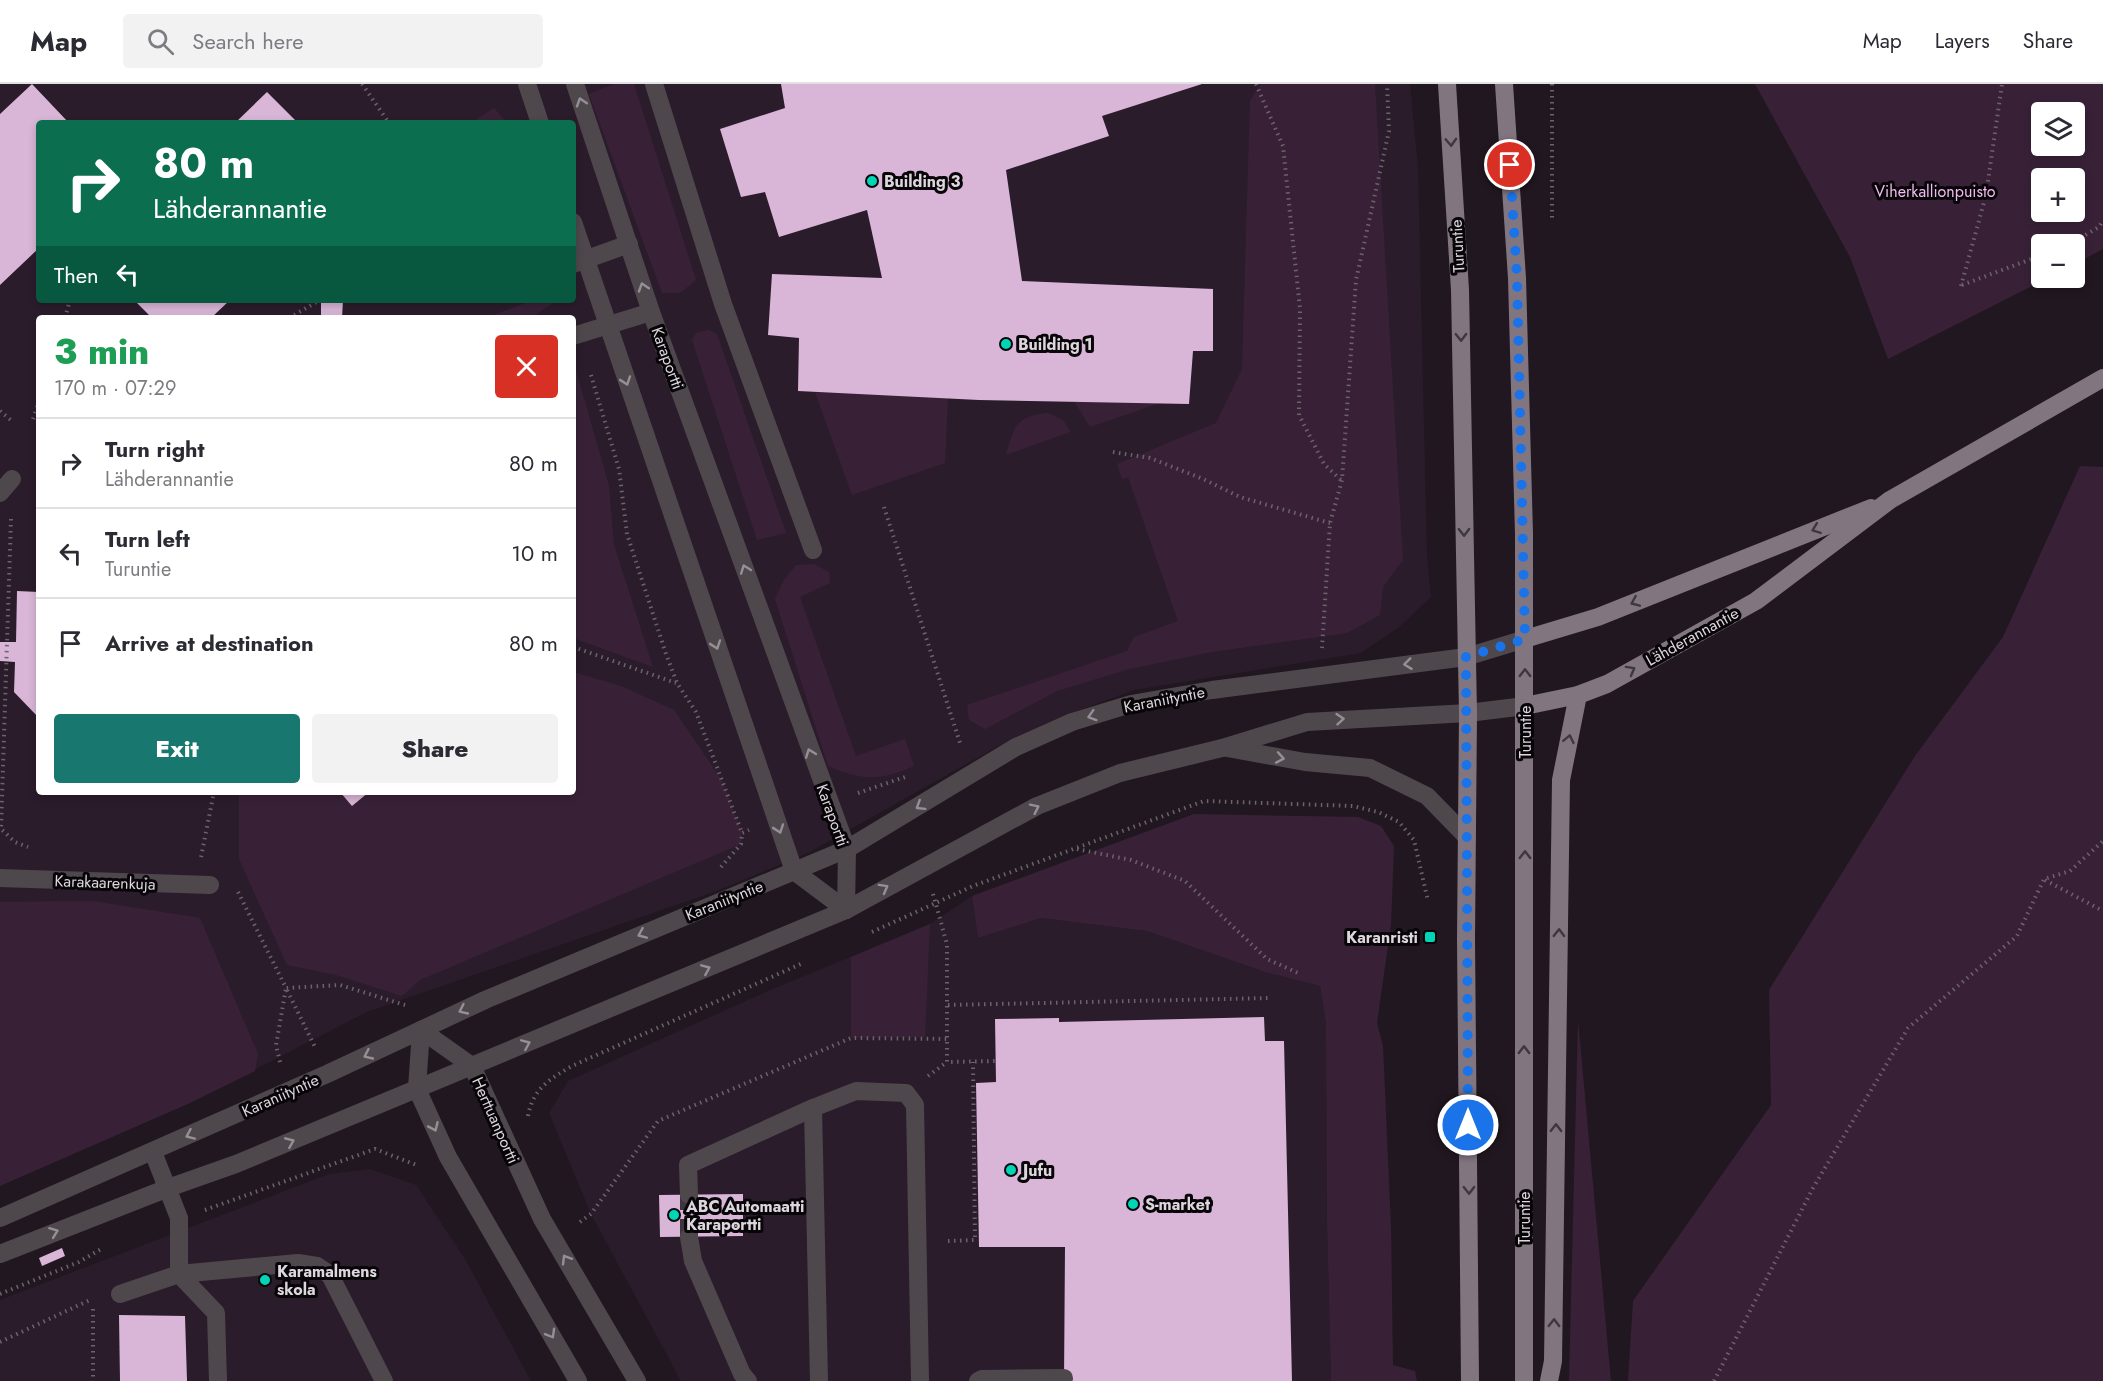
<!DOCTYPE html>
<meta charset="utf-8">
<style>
:root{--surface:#fff;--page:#f2f2f3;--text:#2b2b33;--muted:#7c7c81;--line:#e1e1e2;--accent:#18776e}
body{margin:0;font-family:Jost,sans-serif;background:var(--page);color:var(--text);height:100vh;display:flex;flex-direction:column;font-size:22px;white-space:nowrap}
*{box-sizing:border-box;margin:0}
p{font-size:20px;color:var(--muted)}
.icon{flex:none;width:33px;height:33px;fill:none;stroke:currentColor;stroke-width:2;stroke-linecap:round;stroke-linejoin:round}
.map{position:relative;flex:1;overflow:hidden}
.panel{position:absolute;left:36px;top:231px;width:540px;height:480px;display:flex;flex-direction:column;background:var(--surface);border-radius:6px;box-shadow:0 3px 9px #0003}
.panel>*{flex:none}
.guide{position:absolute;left:36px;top:36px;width:540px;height:183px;border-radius:6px;box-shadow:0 3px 9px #0003;background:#0b6e4f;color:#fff;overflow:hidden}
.controls{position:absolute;left:2031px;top:18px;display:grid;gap:12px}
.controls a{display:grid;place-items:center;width:54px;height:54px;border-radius:6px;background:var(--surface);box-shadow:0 3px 9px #0003;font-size:30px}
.pin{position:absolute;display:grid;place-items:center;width:51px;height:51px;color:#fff;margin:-26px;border:3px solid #fff;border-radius:50%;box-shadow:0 2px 6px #0007}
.me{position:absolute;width:66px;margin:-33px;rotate:0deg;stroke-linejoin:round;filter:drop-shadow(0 0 4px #0008)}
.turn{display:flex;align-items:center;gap:21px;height:126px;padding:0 18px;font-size:27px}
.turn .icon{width:78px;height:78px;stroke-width:2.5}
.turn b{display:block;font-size:42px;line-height:51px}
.then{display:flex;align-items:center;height:57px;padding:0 18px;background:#0003;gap:12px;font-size:22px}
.round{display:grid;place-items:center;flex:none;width:63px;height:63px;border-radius:6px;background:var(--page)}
.headline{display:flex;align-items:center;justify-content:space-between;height:102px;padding:0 18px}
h1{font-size:36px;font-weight:800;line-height:45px;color:#1e9e55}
.primary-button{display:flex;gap:12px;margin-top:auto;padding:12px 18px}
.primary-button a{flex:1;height:69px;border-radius:6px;background:var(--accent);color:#fff;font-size:24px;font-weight:800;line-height:69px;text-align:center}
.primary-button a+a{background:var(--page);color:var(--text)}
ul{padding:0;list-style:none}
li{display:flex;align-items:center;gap:18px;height:90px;padding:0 18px;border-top:2px solid var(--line)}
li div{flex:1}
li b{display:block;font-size:22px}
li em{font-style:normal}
header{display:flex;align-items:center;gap:36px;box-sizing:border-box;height:84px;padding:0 30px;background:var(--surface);border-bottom:2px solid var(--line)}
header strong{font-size:28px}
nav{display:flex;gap:33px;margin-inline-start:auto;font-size:21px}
.search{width:420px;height:54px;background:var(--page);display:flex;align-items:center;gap:15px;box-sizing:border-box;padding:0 21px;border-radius:6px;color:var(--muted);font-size:22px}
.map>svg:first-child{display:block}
.built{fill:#2b1c2b;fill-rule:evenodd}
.green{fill:#382137;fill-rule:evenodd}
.building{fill:#d9b6d7}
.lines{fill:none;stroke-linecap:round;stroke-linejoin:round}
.minor-tunnel{stroke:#3d343c;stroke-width:18;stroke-dasharray:18 9;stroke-linecap:butt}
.path{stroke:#6c636b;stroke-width:4;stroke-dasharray:1.5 4.5;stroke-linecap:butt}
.minor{stroke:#4e484d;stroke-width:18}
.major{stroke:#817680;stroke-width:18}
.oneway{stroke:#968f95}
.oneway2{stroke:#3e383e}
.route{stroke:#1a73e8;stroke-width:10;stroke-dasharray:0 18}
.poi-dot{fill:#01d5b6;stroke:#080508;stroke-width:2}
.labels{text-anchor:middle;stroke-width:6;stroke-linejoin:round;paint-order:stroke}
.poi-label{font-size:16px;font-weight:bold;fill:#ddd6dd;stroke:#080508;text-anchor:start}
.park-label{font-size:16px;fill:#f1bcef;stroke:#080508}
.street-label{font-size:16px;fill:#ddd6dd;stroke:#080508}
</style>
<header>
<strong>Map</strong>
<div class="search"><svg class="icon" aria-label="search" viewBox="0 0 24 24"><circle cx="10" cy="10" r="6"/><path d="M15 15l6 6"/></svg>Search here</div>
<nav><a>Map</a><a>Layers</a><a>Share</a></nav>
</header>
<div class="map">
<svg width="2103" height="1297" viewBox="0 0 2103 1297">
<rect width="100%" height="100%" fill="#211720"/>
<!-- built -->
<g class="built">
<path d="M 0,0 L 1410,0 L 1418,84 L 1427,473 L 1431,513 L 1399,543 L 1361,569 L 1134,606 L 1058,634 L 995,664 L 808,769 L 719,806 L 367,928 L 190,1019 L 0,1095 ZM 39,39 L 573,39 L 573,216 L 39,216 ZM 39,234 L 573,234 L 573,708 L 39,708 Z"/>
<polygon points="972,812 978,854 1041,834 1147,847 1265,888 1320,902 1326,940 1327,1136 1331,1297 681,1297 591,1130 549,1029 568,997 768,907 930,840"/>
<polygon points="370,1085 416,1101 465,1175 531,1297 0,1297 0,1216 329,1090"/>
</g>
<!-- green -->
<g class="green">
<polygon points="614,0 634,0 696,196 680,209 662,209 589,10"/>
<polygon points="1260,0 1375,0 1403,476 1383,503 1380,531 1347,549 1212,568 1129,585 1057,607 985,645 969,636 967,621 1127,567 1134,553 1178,537 1128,393 1122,395 1117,380 1216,339 1242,285 1250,17"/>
<path d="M 1755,0 L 2103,0 L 2103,165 L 2075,180 L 2074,160 L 2042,160 L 2042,194 L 2048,194 L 1888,275 L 1850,173 ZM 2042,28 L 2074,28 L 2074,62 L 2042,62 ZM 2042,94 L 2074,94 L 2074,128 L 2042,128 Z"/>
<polygon points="494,24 507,39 471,39"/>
<polygon points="533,216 556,217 531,234 485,234"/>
<polygon points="708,246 717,250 786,449 757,456 692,256 696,249"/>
<polygon points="573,276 609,402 614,461 653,583 573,554"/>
<polygon points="815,308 948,313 945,379 852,411"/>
<polygon points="1074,317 1160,319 1090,343"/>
<path d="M 1048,329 L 1064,337 L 1070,348 L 1006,371 C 1014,342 1016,332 1048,329 Z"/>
<polygon points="2080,382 2103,383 2103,1297 1628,1297 1633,1217 1771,1021 1769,906 1915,672 2003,553"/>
<path d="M 814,480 L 829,488 L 830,499 L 800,513 L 856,672 L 905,655 L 914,682 C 879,697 863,697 828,682 L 775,515 L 784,496 L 796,481 Z"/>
<polygon points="573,588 621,602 674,626 723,698 742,749 741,760 420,896 402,912 336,891 287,881 239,775 239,708 340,708 352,721 369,708 573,708"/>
<polygon points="1194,730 1358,733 1381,742 1394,762 1391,841 1377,939 1383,962 1391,1143 1393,1281 1415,1287 1417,1297 1331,1297 1327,1136 1326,940 1320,902 1265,888 1147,847 1041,834 978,854 972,812"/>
<polygon points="93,817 200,834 258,970 255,987 190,1019 0,1102 0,818"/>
<polygon points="930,840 925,953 851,954 851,873"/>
<polygon points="1578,936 1611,1297 1569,1297"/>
</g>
<!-- building -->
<g class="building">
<polygon points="32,0 69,39 39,39 39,164 0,201 0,30"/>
<polygon points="781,0 1202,0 1102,32 1109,52 1006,86 1022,197 1213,205 1213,267 1193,267 1189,320 979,316 798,307 799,254 768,251 772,190 882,194 867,126 779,153 765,108 741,113 720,45 785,24"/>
<polygon points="267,8 298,39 235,39"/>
<polygon points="134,216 230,216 211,234 152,234"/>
<polygon points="321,216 343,216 342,234 321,234"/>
<polygon points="17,507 39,508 39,634 14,608 15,578 0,577 0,558 16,558"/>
<polygon points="340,708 369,708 352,722"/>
<polygon points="1264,933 1265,957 1284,957 1292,1297 1064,1297 1065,1163 979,1163 976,999 996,998 995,935 1059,934 1059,938"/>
<polygon points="743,1110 743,1152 660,1153 659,1111"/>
<polygon points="62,1164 65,1172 42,1182 39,1174"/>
<polygon points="119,1231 185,1232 187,1297 120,1297"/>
</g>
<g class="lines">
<!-- minor-tunnel -->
<polyline class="minor-tunnel" points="689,1153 689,1111"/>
<!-- path -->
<g class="path">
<polyline points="362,0 389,39"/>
<polyline points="1256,0 1283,62 1300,225 1299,331 1324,380 1341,396"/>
<polyline points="1552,0 1552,135"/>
<polyline points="2070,160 2099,143 2103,136"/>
<polyline points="1962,201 2042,171"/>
<polyline points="1961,202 1986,111 2002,0"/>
<polyline points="65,234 70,216"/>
<polyline points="289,234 320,216"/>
<polyline points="591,291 619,385 627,450 666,570 677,599 696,628 742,749"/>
<polyline points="0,327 13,338"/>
<polyline points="33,335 39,317"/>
<polyline points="1113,368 1150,374 1203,395 1240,413 1330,439"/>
<polyline points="884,423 961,662"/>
<polyline points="11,435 1,745 15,758 28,763"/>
<polyline points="573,563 676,599"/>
<polyline points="1322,564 1330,439 1342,396 1356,196 1389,47 1387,0"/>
<polyline points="858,709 905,693"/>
<polyline points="1077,765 1131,776 1185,797 1267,875 1298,889"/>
<polyline points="201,773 214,708"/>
<polyline points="721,783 741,760 742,749 749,746"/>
<polyline points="2045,796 2103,827"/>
<polyline points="238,808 286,904 340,901 405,921"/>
<polyline points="933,810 947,860 947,978 995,977"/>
<polyline points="872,848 973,802 1204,717 1353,722 1378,728 1399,738 1414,756 1428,817"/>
<polyline points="948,921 1271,914"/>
<polyline points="280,978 276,961 286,904 316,965"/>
<polyline points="928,992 947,978"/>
<path d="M 528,1032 C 533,1004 551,994 574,981 L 803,879"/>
<polyline points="205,1126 375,1065 419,1082"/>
<polyline points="580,1138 591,1130 658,1037 851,954 947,955"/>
<polyline points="948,1157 975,1156 973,978"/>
<polyline points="0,1210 79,1178 101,1165"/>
<polyline points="93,1225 93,1297"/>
<polyline points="0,1258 92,1215"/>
<polyline points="1714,1297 1813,1104 1908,944 2017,852 2044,795 2070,787 2103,757"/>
</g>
<!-- minor -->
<g class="minor">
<polyline points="527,0 540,39"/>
<polyline points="575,0 651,228 847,765 846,826"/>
<polyline points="654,0 723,220 813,466"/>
<polyline points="573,138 794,787 846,826"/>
<polyline points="573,180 629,160"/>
<polyline points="573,252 651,228"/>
<polyline points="0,409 12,395"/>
<polyline points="1227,664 1305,678 1370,684 1427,712 1467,753"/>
<polyline points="0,794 210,801"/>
<polyline points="421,946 472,982 542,1135 637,1297"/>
<polyline points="421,946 417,1005 448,1073 578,1297"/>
<polyline points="153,1068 179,1134 179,1190 216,1229 218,1297"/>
<polyline points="689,1111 688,1081 813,1024"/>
<polyline points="0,1134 327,990 485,916 847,765 1016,663 1072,638 1131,620 1212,606 1466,573 1525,555"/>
<polyline points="689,1153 693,1177 742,1290 748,1297"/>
<polyline points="0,1170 168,1104 236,1080 846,826 1037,722 1120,689 1222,664 1307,638 1468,629 1525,622"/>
<polyline points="120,1210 179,1190 298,1179 317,1182 330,1191 384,1297"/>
<polyline points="819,1297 813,1024 856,1007 906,1009 915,1021 920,1297"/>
<polyline points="978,1297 982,1295 1064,1294"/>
</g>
<!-- major -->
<g class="major">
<polyline points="1447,0 1460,206 1468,629 1466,855 1470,1297"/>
<polyline points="1504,0 1517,194 1524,450 1524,1297"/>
<polyline points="1525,555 1598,533 1871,424"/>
<polyline points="1525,622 1578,611 1607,600 1756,517 1890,416 2103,294"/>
<polyline points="1549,1297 1553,1277 1561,696 1578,611"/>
</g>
</g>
<!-- one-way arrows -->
<defs><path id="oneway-chevron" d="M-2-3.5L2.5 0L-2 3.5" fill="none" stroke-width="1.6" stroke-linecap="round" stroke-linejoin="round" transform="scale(1.5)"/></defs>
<g class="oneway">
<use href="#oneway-chevron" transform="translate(581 18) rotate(-108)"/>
<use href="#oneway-chevron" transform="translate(643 203) rotate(-108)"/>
<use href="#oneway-chevron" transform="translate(626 297) rotate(71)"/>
<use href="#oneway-chevron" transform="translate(745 485) rotate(-110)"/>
<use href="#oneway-chevron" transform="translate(716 561) rotate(71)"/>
<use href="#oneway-chevron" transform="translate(1408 580) rotate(173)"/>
<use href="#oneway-chevron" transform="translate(1092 632) rotate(163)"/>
<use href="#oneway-chevron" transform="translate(1340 635) rotate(-5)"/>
<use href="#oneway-chevron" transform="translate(810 669) rotate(-110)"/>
<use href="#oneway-chevron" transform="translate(1280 674) rotate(10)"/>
<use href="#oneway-chevron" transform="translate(920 722) rotate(148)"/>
<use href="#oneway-chevron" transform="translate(1035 724) rotate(-26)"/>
<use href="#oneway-chevron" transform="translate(779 745) rotate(71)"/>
<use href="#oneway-chevron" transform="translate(884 804) rotate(-29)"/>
<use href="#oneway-chevron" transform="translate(642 850) rotate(157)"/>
<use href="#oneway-chevron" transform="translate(706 885) rotate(-23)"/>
<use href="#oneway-chevron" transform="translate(463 926) rotate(155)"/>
<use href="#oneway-chevron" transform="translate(526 960) rotate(-23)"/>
<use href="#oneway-chevron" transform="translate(368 971) rotate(155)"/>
<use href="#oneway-chevron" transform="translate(434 1043) rotate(66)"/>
<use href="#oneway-chevron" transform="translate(190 1051) rotate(156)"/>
<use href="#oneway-chevron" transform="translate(290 1058) rotate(-23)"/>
<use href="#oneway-chevron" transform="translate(54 1148) rotate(-21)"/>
<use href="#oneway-chevron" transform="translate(566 1175) rotate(-121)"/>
<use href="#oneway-chevron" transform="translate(551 1250) rotate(60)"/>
</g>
<g class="oneway2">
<use href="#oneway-chevron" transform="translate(1451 58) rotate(87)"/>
<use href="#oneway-chevron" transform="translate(1461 253) rotate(89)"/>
<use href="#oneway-chevron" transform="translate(1816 445) rotate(159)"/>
<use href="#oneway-chevron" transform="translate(1464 448) rotate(89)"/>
<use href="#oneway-chevron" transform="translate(1635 518) rotate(157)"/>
<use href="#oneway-chevron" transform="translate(1631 586) rotate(-29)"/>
<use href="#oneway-chevron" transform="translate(1525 589) rotate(-90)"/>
<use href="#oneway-chevron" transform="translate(1569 655) rotate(-78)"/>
<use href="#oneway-chevron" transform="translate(1525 771) rotate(-90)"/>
<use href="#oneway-chevron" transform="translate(1559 849) rotate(-89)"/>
<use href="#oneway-chevron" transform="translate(1524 966) rotate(-90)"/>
<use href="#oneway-chevron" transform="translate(1556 1044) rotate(-89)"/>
<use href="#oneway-chevron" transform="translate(1469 1106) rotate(89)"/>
<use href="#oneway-chevron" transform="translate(1554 1239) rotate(-89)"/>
</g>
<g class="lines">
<!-- route -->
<polyline class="route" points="1468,1041 1466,573 1525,555 1517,194 1510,81"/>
</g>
<!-- markers -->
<g class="poi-dot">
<circle cx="872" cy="97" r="6"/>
<circle cx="1006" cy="260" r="6"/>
<rect x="1424" y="847" width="12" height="12" rx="3"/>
<circle cx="1011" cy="1086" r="6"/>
<circle cx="1133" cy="1120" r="6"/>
<circle cx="674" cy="1131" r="6"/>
<circle cx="265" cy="1196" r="6"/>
</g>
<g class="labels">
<!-- poi labels -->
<g class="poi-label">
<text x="884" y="103">Building 3</text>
<text x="1018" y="266">Building 1</text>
<text x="1418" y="859" text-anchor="end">Karanristi</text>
<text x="1023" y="1092">Jufu</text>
<text x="1145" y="1126">S-market</text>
<text x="686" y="1128">ABC Automaatti<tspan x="686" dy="18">Karaportti</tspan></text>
<text x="277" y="1193">Karamalmens<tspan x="277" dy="18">skola</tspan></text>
</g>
<!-- park labels -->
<g class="park-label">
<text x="1935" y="113">Viherkallionpuisto</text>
</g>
<!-- street labels -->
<g class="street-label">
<text transform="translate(1457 162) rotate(-93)" y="6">Turuntie</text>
<text transform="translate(668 274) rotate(70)" y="6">Karaportti</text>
<text transform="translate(1692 552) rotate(-29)" y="6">Lähderannantie</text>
<text transform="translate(1164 615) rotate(-11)" y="6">Karaniityntie</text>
<text transform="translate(1525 648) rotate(-90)" y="6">Turuntie</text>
<text transform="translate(833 731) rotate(70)" y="6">Karaportti</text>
<text transform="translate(105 798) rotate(2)" y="6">Karakaarenkuja</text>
<text transform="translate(724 816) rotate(-22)" y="6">Karaniityntie</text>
<text transform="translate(280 1011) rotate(-24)" y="6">Karaniityntie</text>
<text transform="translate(496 1036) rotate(66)" y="6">Herttuanportti</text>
<text transform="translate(1524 1134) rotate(-90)" y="6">Turuntie</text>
</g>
</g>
</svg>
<div class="controls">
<a><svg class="icon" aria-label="layers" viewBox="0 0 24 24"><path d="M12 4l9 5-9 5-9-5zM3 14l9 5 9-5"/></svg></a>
<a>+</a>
<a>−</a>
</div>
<div class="pin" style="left:1510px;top:81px;background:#d93025"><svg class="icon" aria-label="arrive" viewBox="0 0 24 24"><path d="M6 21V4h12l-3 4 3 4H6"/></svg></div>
<svg class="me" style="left:1468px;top:1041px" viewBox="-20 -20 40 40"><circle r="17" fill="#1a73e8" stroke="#fff" stroke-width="3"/><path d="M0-11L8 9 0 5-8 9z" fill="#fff"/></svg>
<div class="guide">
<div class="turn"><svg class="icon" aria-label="right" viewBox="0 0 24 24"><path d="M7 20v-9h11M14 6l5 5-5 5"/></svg><div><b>80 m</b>Lähderannantie</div></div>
<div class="then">Then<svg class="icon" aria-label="left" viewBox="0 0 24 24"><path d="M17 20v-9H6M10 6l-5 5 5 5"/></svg></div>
</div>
<section class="panel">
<div class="headline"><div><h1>3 min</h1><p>170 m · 07:29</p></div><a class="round" style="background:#d93025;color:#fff"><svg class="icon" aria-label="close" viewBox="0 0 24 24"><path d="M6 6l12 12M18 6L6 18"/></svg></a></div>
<ul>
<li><svg class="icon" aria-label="right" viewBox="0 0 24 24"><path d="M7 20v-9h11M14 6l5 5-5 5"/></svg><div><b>Turn right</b><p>Lähderannantie</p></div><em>80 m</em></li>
<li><svg class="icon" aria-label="left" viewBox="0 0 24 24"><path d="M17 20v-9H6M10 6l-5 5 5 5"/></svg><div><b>Turn left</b><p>Turuntie</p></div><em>10 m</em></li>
<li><svg class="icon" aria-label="arrive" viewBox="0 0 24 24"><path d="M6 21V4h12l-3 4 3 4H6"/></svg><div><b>Arrive at destination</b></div><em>80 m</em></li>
</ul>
<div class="primary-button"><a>Exit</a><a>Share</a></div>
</section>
</div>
